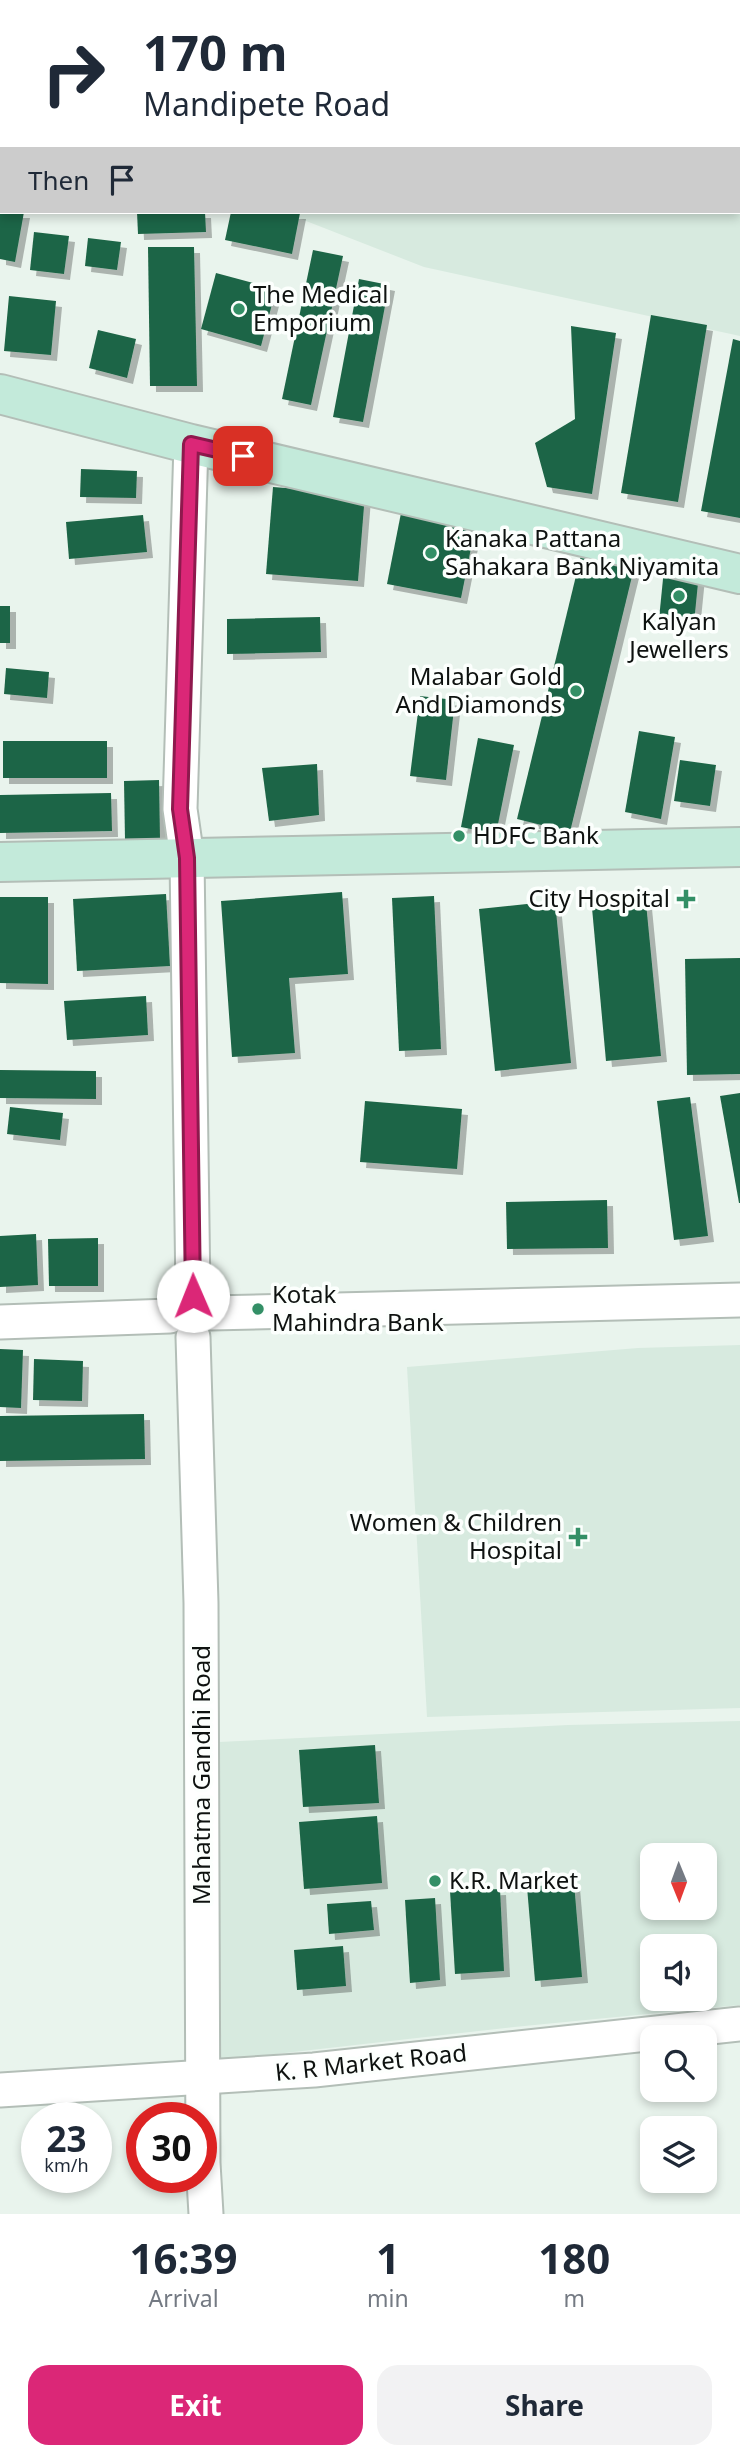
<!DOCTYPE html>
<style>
:root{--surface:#fff;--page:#f2f2f3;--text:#1f2937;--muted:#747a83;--accent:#db2777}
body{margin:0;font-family:"Noto Sans",sans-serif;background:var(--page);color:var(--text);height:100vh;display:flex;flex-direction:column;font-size:26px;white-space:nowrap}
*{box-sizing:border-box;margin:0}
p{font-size:23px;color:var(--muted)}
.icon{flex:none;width:38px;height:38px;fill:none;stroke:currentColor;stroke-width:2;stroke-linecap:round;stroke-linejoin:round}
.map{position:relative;height:2214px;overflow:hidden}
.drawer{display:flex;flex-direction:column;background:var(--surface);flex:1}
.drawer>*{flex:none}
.banner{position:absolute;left:0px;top:0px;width:740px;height:214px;box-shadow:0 4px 10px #0003;background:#fff;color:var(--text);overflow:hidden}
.needle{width:46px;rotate:179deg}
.tools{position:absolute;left:640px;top:1843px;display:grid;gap:14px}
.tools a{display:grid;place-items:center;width:77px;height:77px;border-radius:14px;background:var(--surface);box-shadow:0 4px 10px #0003;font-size:35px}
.speed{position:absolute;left:21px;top:2102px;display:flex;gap:14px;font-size:35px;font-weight:700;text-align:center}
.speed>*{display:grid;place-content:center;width:91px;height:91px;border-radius:50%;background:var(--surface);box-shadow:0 4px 10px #0003;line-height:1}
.speed small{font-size:18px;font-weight:400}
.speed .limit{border:10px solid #d22;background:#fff;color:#111}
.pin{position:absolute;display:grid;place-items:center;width:60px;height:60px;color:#fff;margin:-30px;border-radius:14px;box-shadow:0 4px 10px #0006}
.me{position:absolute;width:77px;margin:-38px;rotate:359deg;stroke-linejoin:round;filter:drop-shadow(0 0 5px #0008)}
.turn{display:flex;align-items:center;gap:24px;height:147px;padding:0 28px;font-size:32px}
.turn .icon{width:91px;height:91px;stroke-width:2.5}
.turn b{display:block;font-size:49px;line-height:60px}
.then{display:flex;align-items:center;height:66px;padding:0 28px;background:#0003;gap:14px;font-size:26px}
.eta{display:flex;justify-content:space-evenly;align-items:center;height:119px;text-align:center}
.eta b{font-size:42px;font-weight:700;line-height:49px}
.cta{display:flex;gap:14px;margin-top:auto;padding:14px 28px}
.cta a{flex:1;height:80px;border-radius:21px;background:var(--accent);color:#fff;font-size:28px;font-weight:700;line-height:80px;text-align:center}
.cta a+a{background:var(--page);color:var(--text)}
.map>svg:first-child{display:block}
.built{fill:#d7eadf;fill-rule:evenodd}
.building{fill:#1e6546;filter:url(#shadow)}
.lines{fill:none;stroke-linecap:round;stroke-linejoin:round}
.minor-casing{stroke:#b3beb7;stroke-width:37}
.secondary-casing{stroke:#b3beb7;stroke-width:42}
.minor{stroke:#fff;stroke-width:33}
.secondary{stroke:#c3eada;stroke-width:38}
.rail-casing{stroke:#535956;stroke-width:8}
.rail{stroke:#fcfffd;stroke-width:5;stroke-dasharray:16;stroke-linecap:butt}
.route-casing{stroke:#8e194d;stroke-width:18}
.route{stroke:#db2777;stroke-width:12}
.poi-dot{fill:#338f66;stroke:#fcfffd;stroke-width:2.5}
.labels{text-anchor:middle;stroke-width:7;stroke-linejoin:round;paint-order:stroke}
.poi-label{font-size:24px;fill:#0e1210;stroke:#fcfffd;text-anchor:start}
.street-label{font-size:24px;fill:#0e1210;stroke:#fcfffd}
</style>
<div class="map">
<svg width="740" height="2214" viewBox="0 0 740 2214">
<defs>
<filter id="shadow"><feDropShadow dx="6" dy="6" stdDeviation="0" flood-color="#0004"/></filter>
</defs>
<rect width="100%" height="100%" fill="#e9f4ed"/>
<!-- built -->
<g class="built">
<polygon points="0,0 740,0 740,336 424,267 283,212 738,212 738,2 2,2 2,101 0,101"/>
<polygon points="740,1345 740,1708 427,1717 407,1367 638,1348"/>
<path d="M 740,1721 L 740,2005 L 514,2027 L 240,2058 L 215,2058 L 219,1742 L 568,1725 ZM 653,1855 L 705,1855 L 705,1908 L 653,1908 ZM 653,1946 L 705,1946 L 705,1998 L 653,1998 Z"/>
</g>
<!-- building -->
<g class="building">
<polygon points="0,212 24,212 15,262 0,259"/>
<polygon points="137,212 205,212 206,232 138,234"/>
<polygon points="231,212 300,213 292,254 225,240"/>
<polygon points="34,232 69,236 64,274 30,270"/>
<polygon points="88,238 121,242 117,270 85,266"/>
<polygon points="148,247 194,247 197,386 150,386"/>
<polygon points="313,250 343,256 311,405 282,399"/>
<polygon points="216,273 276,289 261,346 201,329"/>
<polygon points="359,279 389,285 363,422 333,417"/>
<polygon points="9,296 56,301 51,355 4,351"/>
<polygon points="651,315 707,325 678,502 621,493"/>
<polygon points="571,326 616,333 592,494 547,487 535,443 575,419"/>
<polygon points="98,330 136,339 127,378 89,368"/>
<polygon points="733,339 740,341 740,518 701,511"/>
<polygon points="81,469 137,471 136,498 80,497"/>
<polygon points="273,487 365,494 358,581 266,574"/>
<polygon points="402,508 476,523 461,598 387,584"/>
<polygon points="143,515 147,552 69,559 66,522"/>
<polygon points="582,551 635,564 570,832 517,819"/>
<polygon points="664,569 699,573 694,623 659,619"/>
<rect x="0" y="606" width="10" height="37"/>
<polygon points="320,617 321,652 227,654 227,619"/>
<polygon points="6,668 49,672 47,698 4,694"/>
<polygon points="420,696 455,700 446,780 410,776"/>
<polygon points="639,731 675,737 661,819 625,812"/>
<polygon points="478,738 514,745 496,834 461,827"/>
<rect x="3" y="741" width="104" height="37"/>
<polygon points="680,760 716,765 710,806 674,801"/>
<polygon points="317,764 319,815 269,821 262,768"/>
<polygon points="159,780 160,839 125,840 124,781"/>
<polygon points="111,793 112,831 0,833 0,795"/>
<polygon points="342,892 348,974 289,978 295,1053 232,1057 221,901"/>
<polygon points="166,894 170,966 77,971 73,899"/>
<polygon points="434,896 441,1049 399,1051 392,898"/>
<polygon points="0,897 48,897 48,984 0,983"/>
<polygon points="555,901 571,1063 495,1071 479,909"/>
<polygon points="646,903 661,1056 606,1061 592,908"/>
<polygon points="740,958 740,1074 687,1075 685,959"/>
<polygon points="146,996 148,1035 67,1040 64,1001"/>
<polygon points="0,1070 96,1071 96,1099 0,1098"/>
<polygon points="740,1093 740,1203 739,1203 720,1096"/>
<polygon points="690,1097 708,1236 674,1240 657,1101"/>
<polygon points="365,1101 462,1109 457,1169 360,1162"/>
<polygon points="10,1107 63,1113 60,1140 7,1134"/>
<polygon points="607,1200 608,1248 507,1249 506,1202"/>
<polygon points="36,1234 38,1285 0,1287 0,1236"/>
<polygon points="98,1238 98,1286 49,1286 48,1239"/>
<polygon points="0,1349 23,1350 21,1408 0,1407"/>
<polygon points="34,1359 83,1361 82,1401 33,1400"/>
<polygon points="144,1414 145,1459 0,1461 0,1416"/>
<polygon points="375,1745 379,1803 303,1807 299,1750"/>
<polygon points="377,1816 382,1883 304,1889 299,1822"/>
<polygon points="574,1883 582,1977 535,1981 527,1887"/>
<polygon points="500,1889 504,1971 455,1974 450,1891"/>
<polygon points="435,1898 440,1980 410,1983 405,1900"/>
<polygon points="371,1901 374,1930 329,1934 327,1904"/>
<polygon points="343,1946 346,1986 297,1990 294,1950"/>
</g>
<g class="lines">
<defs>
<g id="minor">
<polyline points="191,444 180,809 187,858 193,1296"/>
<polyline points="211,1313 740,1300"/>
<polyline points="0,1322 170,1316"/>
<polyline points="193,1337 201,1603 203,2163 206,2214"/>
<polyline points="0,2090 314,2070 740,2024"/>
</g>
<g id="secondary">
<polyline points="0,394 191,444 740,574"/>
<polyline points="0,862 740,847"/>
</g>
</defs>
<!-- minor casing -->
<use href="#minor" class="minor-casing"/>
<!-- secondary casing -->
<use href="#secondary" class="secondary-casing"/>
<!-- minor -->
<use href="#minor" class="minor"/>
<!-- secondary -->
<use href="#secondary" class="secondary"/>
<defs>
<g id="rail">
<polyline points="582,0 590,2"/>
<polyline points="690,0 698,2"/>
<polyline points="738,11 740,11"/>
<polyline points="738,35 740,35"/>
</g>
</defs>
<!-- rail casing -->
<use href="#rail" class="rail-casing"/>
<!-- rail -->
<use href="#rail" class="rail"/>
</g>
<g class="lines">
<defs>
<polyline id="route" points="193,1296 187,858 180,809 191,444 243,456"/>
</defs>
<!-- route casing -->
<use href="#route" class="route-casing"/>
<!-- route -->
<use href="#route" class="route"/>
</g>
<!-- markers -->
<g class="poi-dot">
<circle cx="239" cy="309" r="7"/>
<circle cx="431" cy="553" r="7"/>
<circle cx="679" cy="596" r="7"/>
<circle cx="576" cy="691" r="7"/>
<circle cx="459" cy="836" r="7"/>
<path d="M682.5 888.5h7v7h7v7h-7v7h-7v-7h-7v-7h7z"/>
<circle cx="258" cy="1309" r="7"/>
<path d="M574.5 1526.5h7v7h7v7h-7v7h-7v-7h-7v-7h7z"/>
<circle cx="435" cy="1881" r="7"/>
</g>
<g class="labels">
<!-- poi labels -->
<g class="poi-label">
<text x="253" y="303">The Medical<tspan x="253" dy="28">Emporium</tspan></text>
<text x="445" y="547">Kanaka Pattana<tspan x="445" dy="28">Sahakara Bank Niyamita</tspan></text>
<text x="679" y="630" text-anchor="middle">Kalyan<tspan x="679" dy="28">Jewellers</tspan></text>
<text x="562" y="685" text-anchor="end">Malabar Gold<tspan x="562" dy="28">And Diamonds</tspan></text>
<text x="473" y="844">HDFC Bank</text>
<text x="670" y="907" text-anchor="end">City Hospital</text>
<text x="272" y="1303">Kotak<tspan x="272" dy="28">Mahindra Bank</tspan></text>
<text x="562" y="1531" text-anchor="end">Women &amp; Children<tspan x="562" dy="28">Hospital</tspan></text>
<text x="449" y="1889">K.R. Market</text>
</g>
<!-- street labels -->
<g class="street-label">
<text transform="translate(202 1775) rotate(-90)" y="8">Mahatma Gandhi Road</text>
<text transform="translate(371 2063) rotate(-6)" y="8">K. R Market Road</text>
</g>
</g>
</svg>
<div class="tools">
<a><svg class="needle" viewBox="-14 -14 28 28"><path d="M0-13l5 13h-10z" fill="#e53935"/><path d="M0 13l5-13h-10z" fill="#747a83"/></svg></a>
<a><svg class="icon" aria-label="sound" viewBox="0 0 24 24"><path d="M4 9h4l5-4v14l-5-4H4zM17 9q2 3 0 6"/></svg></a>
<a><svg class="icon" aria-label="search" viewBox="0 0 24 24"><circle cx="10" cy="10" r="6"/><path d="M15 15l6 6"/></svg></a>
<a><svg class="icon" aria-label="layers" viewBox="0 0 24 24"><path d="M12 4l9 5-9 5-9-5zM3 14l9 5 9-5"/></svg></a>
</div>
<div class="speed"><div>23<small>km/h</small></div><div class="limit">30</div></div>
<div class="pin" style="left:243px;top:456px;background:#d93025"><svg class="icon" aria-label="arrive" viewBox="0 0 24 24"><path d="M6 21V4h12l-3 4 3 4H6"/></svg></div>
<svg class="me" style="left:193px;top:1296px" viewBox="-20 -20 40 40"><circle r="19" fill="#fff"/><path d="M0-13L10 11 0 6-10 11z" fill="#db2777"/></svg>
<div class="banner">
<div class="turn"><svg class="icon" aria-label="right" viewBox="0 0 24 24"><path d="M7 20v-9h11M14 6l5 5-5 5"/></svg><div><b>170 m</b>Mandipete Road</div></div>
<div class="then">Then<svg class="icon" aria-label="arrive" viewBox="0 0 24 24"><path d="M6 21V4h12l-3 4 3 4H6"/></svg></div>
</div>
</div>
<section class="drawer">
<div class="eta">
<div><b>16:39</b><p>Arrival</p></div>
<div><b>1</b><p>min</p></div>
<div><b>180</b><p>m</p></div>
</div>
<div class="cta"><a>Exit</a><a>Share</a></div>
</section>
